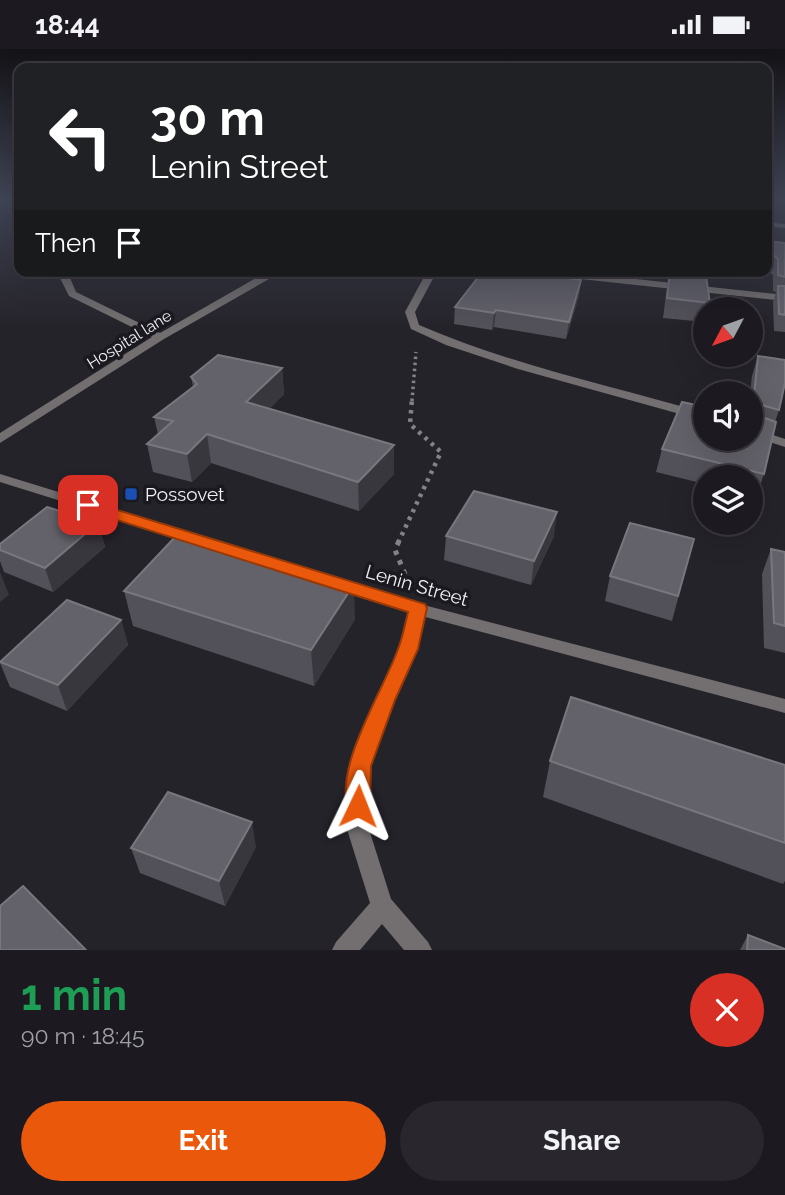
<!DOCTYPE html>
<meta charset="utf-8">
<style>
:root{--surface:#1c1a20;--page:#29272d;--text:#f1f3f6;--muted:#a0a1a5;--line:#3a383e;--accent:#ea580c}
body{margin:0;font-family:Raleway,sans-serif;background:var(--page);color:var(--text);height:100vh;display:flex;flex-direction:column;font-size:26px;white-space:nowrap}
*{box-sizing:border-box;margin:0}
p{font-size:23px;color:var(--muted)}
.icon{flex:none;width:38px;height:38px;fill:none;stroke:currentColor;stroke-width:2;stroke-linecap:round;stroke-linejoin:round}
.map{position:relative;height:901px;overflow:hidden}
.side{display:flex;flex-direction:column;background:var(--surface);flex:1}
.side>*{flex:none}
.guide{position:absolute;left:14px;top:14px;width:758px;height:214px;border-radius:14px;box-shadow:0 7px 28px #0002,0 0 0 2px var(--line);background:#202124;color:#fff;overflow:hidden}
.needle{width:46px;rotate:229deg}
.fabs{position:absolute;left:693px;top:248px;display:grid;gap:14px}
.fabs a{display:grid;place-items:center;width:70px;height:70px;border-radius:50%;background:var(--surface);box-shadow:0 7px 28px #0002,0 0 0 2px var(--line);font-size:35px}
.pin{position:absolute;display:grid;place-items:center;width:60px;height:60px;color:#fff;margin:-30px;border-radius:14px;box-shadow:0 4px 10px #0006}
.me{position:absolute;width:77px;margin:-38px;rotate:2deg;stroke-linejoin:round;filter:drop-shadow(0 0 5px #0008)}
.turn{display:flex;align-items:center;gap:24px;height:147px;padding:0 21px;font-size:32px}
.turn .icon{width:91px;height:91px;stroke-width:2.5}
.turn b{display:block;font-size:49px;line-height:60px}
.then{display:flex;align-items:center;height:66px;padding:0 21px;background:#0003;gap:14px;font-size:26px}
.round{display:grid;place-items:center;flex:none;width:74px;height:74px;border-radius:37px;background:var(--page)}
.summary{display:flex;align-items:center;justify-content:space-between;height:119px;padding:0 21px}
h1{font-size:42px;font-weight:700;line-height:52px;color:#1e9e55}
.cta{display:flex;gap:14px;margin-top:auto;padding:14px 21px}
.cta a{flex:1;height:80px;border-radius:42px;background:var(--accent);color:#fff;font-size:28px;font-weight:700;line-height:80px;text-align:center}
.cta a+a{background:var(--page);color:var(--text)}
.status{display:flex;justify-content:space-between;align-items:center;height:49px;padding:0 35px;background:var(--surface);direction:ltr}
.status svg{height:19px;fill:currentColor}
.map>svg:first-child{display:block}
.lines{fill:none;stroke-linecap:round;stroke-linejoin:round}
.path-far2{stroke:#838288;stroke-width:3.5;stroke-dasharray:2.5 3.5;stroke-linecap:butt}
.path-far1{stroke:#838288;stroke-width:4.5;stroke-dasharray:3.5 5;stroke-linecap:butt}
.path{stroke:#838288;stroke-width:5;stroke-dasharray:4.5 6;stroke-linecap:butt}
.service{fill:#736f70;fill-rule:evenodd}
.minor{fill:#736f70;fill-rule:evenodd}
.tertiary{fill:#736f70;fill-rule:evenodd}
.wall{fill:#525058}
.shaded-wall{fill:#39373e}
.building{fill:#636169;stroke:#79777e;stroke-width:2}
.route{fill:#ea580c;stroke:#983908;stroke-width:2}
.transit-dot{fill:#1a4fb4;stroke:#1b1920;stroke-width:2.5}
.labels{text-anchor:middle;stroke-width:7;stroke-linejoin:round;paint-order:stroke}
.far-street-label{font-size:16px;fill:#f0eff4;stroke:#1b1920}
.poi-label{font-size:19px;fill:#f0eff4;stroke:#1b1920;text-anchor:start}
.street-label{font-size:19px;fill:#f0eff4;stroke:#1b1920}
</style>
<div class="status"><b>18:44</b><svg viewBox="0 0 49 12"><path d="M0 12V9h3v3zM5 12V6h3v6zM10 12V3h3v9zM15 12V0h3v12zM26 1h20v11H26zM47 4h2v5h-2z"/></svg></div>
<div class="map">
<svg width="785" height="901" viewBox="0 0 785 901">
<rect width="100%" height="100%" fill="#25232a"/>
<g class="lines">
<!-- path-far2 -->
<polyline class="path-far2" points="412,352 416,303"/>
<!-- path-far1 -->
<polyline class="path-far1" points="398,494 441,403 410,375 412,350"/>
<!-- path -->
<polyline class="path" points="399,492 395,501 407,530"/>
<!-- service -->
<polygon class="service" points="766,173 785,175 785,179 766,177"/>
<!-- minor -->
<g class="minor">
<polygon points="62,222 71,222 70,229 76,243 160,284 263,225 270,222 283,222 164,290 0,394 0,384 152,288 69,247 60,229"/>
<path d="M 424,222 L 433,222 L 435,226 L 415,263 L 419,276 C 512,316 609,336 705,364 L 705,372 L 518,320 L 446,296 L 411,280 L 405,263 L 425,226 Z"/>
<polygon points="530,222 561,222 785,246 785,252 534,225"/>
<polygon points="751,379 785,390 785,398 751,387"/>
<polygon points="418,554 424,556 426,560 417,601 394,651 370,717 368,777 391,850 428,893 432,901 404,901 382,875 360,901 332,901 336,893 370,854 346,777 350,717 376,651 399,601 410,560 412,556"/>
</g>
<!-- tertiary -->
<g class="tertiary">
<polygon points="0,425 228,495 231,498 223,503 218,501 0,433"/>
<polygon points="335,529 420,555 785,650 785,664 418,566 329,538 327,534 329,530"/>
</g>
</g>
<!-- wall -->
<g class="wall">
<polygon points="766,192 785,194 785,283 774,282 773,253 776,243 773,242 773,226 766,220"/>
<polygon points="669,222 704,222 703,227 710,254 708,261 705,261 705,273 663,269"/>
<polygon points="581,231 579,247 566,290 494,278 492,281 454,275 455,258"/>
<polygon points="758,307 779,361 775,373 764,425 756,448 751,447 751,429 705,429 705,435 656,423 662,400 751,390 750,345 752,327"/>
<polygon points="282,319 284,345 269,360 394,425 359,462 211,414 192,433 153,423 147,395 158,385 154,368 193,338 191,328"/>
<polygon points="98,474 105,498 53,543 4,523 0,512 0,495"/>
<polygon points="446,487 554,487 531,536 444,511"/>
<polygon points="694,490 672,572 605,552 610,527"/>
<polygon points="771,500 785,503 785,604 764,599 762,525"/>
<polygon points="124,542 355,570 314,637 133,577"/>
<polygon points="121,571 128,596 67,662 10,638 0,614"/>
<polygon points="550,712 785,716 785,832 783,835 543,748"/>
<polygon points="256,798 225,857 140,824 131,799"/>
<polygon points="748,886 785,901 740,901"/>
</g>
<!-- shaded-wall -->
<g class="shaded-wall">
<polygon points="581,231 579,247 566,290 569,273"/>
<polygon points="496,261 494,278 492,281 494,264"/>
<polygon points="282,319 284,345 249,381 246,353"/>
<polygon points="207,385 211,414 192,433 187,405"/>
<polygon points="394,396 394,425 359,462 358,433"/>
<polygon points="557,463 554,487 531,536 534,512"/>
<polygon points="98,474 105,498 53,543 45,519"/>
<polygon points="0,523 9,546 0,553"/>
<polygon points="354,535 355,570 314,637 311,601"/>
<polygon points="121,571 128,596 67,662 58,636"/>
<polygon points="252,773 256,798 225,857 219,832"/>
</g>
<!-- building -->
<g class="building">
<polygon points="766,192 785,194 785,228 778,226 778,210 766,200"/>
<polygon points="483,222 517,222 581,231 569,273 496,261 494,264 455,258"/>
<polygon points="670,223 706,227 710,254 667,249"/>
<polygon points="778,237 785,237 785,266 779,265"/>
<polygon points="218,306 282,319 246,353 394,396 358,433 207,385 187,405 147,395 173,372 154,368 197,335 191,328"/>
<polygon points="758,307 785,311 785,334 779,361 758,355 755,357 756,366 776,373 764,425 662,400 682,353 705,358 705,390 751,390 751,368 752,368"/>
<polygon points="474,442 557,463 534,512 446,487"/>
<polygon points="47,458 98,474 45,519 0,501 0,495"/>
<polygon points="630,474 694,490 678,547 610,527"/>
<polygon points="178,485 354,535 311,601 124,542"/>
<polygon points="771,500 785,503 785,577 774,574"/>
<polygon points="67,551 121,571 58,636 0,613"/>
<polygon points="571,648 785,716 785,794 550,712"/>
<polygon points="168,743 252,773 219,832 131,799"/>
<polygon points="23,837 86,901 0,901 0,857"/>
<polygon points="748,886 785,900 785,901 747,901"/>
</g>
<!-- sky -->
<linearGradient id="sky" x2="0" y2="1"><stop stop-color="#141317"/><stop offset="0.54" stop-color="#404555"/><stop offset="1" stop-color="#404555" stop-opacity="0"/></linearGradient>
<rect width="785" height="277" fill="url(#sky)"/>
<!-- route -->
<path class="route" d="M 88,452 L 425,555 L 427,559 L 418,600 L 395,651 L 371,717 L 370,757 L 367,765 L 358,768 L 350,765 C 330,722 384,641 398,600 C 403,588 405,575 408,563 L 82,460 L 80,456 Z"/>
<!-- markers -->
<rect class="transit-dot" x="124" y="438" width="14" height="14" rx="3.5"/>
<g class="labels">
<!-- far-street labels -->
<g class="far-street-label">
<text transform="translate(129 290) rotate(-32)" y="6">Hospital lane</text>
</g>
<!-- poi labels -->
<g class="poi-label">
<text x="145" y="452">Possovet</text>
</g>
<!-- street labels -->
<g class="street-label">
<text transform="translate(417 536) rotate(16)" y="7">Lenin Street</text>
</g>
</g>
</svg>
<div class="fabs">
<a><svg class="needle" viewBox="-14 -14 28 28"><path d="M0-13l5 13h-10z" fill="#e53935"/><path d="M0 13l5-13h-10z" fill="#a0a1a5"/></svg></a>
<a><svg class="icon" aria-label="sound" viewBox="0 0 24 24"><path d="M4 9h4l5-4v14l-5-4H4zM17 9q2 3 0 6"/></svg></a>
<a><svg class="icon" aria-label="layers" viewBox="0 0 24 24"><path d="M12 4l9 5-9 5-9-5zM3 14l9 5 9-5"/></svg></a>
</div>
<div class="pin" style="left:88px;top:456px;background:#d93025"><svg class="icon" aria-label="arrive" viewBox="0 0 24 24"><path d="M6 21V4h12l-3 4 3 4H6"/></svg></div>
<svg class="me" style="left:358px;top:757px" viewBox="-20 -20 40 40"><path d="M0-17L14 15 0 8-14 15z" fill="#ea580c" stroke="#fff" stroke-width="4"/></svg>
<div class="guide">
<div class="turn"><svg class="icon" aria-label="left" viewBox="0 0 24 24"><path d="M17 20v-9H6M10 6l-5 5 5 5"/></svg><div><b>30 m</b>Lenin Street</div></div>
<div class="then">Then<svg class="icon" aria-label="arrive" viewBox="0 0 24 24"><path d="M6 21V4h12l-3 4 3 4H6"/></svg></div>
</div>
</div>
<section class="side">
<div class="summary"><div><h1>1 min</h1><p>90 m · 18:45</p></div><a class="round" style="background:#d93025;color:#fff"><svg class="icon" aria-label="close" viewBox="0 0 24 24"><path d="M6 6l12 12M18 6L6 18"/></svg></a></div>
<div class="cta"><a>Exit</a><a>Share</a></div>
</section>
